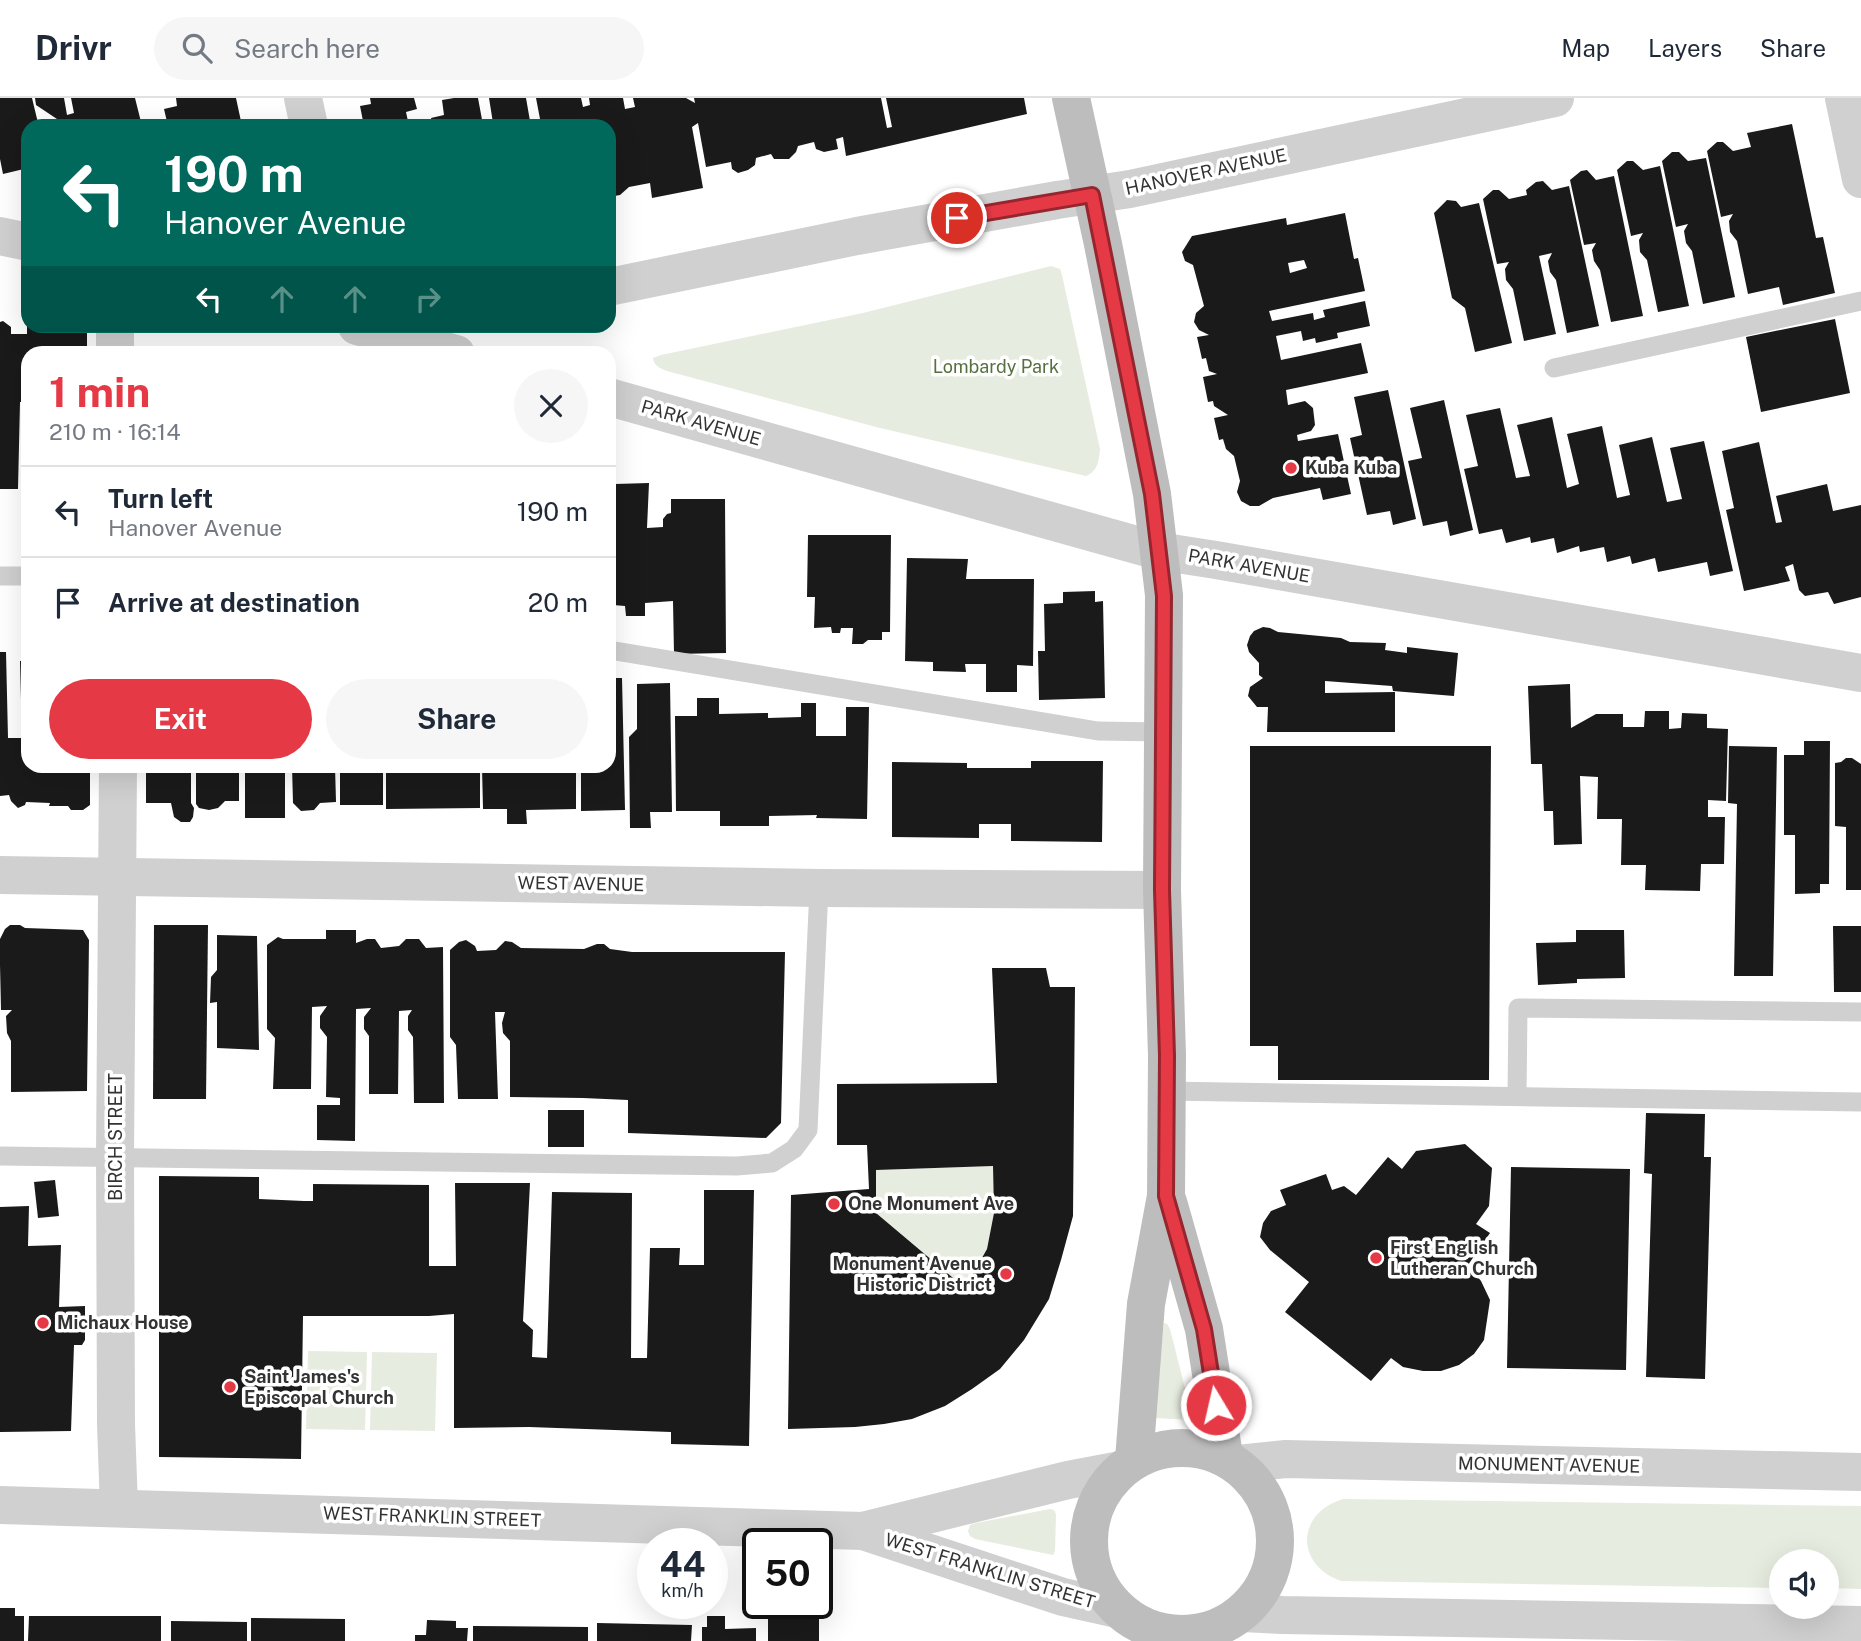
<!DOCTYPE html>
<meta charset="utf-8">
<style>
:root{--surface:#fff;--page:#f6f6f7;--text:#1f2937;--muted:#747a83;--line:#e0e1e3;--accent:#e63946}
body{margin:0;font-family:"Public Sans",sans-serif;background:var(--page);color:var(--text);height:100vh;display:flex;flex-direction:column;font-size:26px;white-space:nowrap}
*{box-sizing:border-box;margin:0}
p{font-size:23px;color:var(--muted)}
.icon{flex:none;width:38px;height:38px;fill:none;stroke:currentColor;stroke-width:2;stroke-linecap:round;stroke-linejoin:round}
.map{position:relative;flex:1;overflow:hidden}
.drawer{position:absolute;left:21px;top:248px;width:595px;height:427px;display:flex;flex-direction:column;background:var(--surface);border-radius:21px;box-shadow:0 7px 28px #0002}
.drawer>*{flex:none}
.hud{position:absolute;left:21px;top:21px;width:595px;height:214px;border-radius:21px;box-shadow:0 7px 28px #0002;background:#00695c;color:#fff;overflow:hidden}
.controls{position:absolute;left:1769px;top:1451px;display:grid;gap:14px}
.controls a{display:grid;place-items:center;width:70px;height:70px;border-radius:50%;background:var(--surface);box-shadow:0 7px 28px #0002;font-size:35px}
.speed{position:absolute;left:637px;top:1430px;display:flex;gap:14px;font-size:35px;font-weight:700;text-align:center}
.speed>*{display:grid;place-content:center;width:91px;height:91px;border-radius:50%;background:var(--surface);box-shadow:0 7px 28px #0002;line-height:1}
.speed small{font-size:18px;font-weight:400}
.speed .limit{border:4px solid #111;border-radius:10px;background:#fff;color:#111}
.pin{position:absolute;display:grid;place-items:center;width:60px;height:60px;color:#fff;margin:-30px;border:4px solid #fff;border-radius:50%;box-shadow:0 2px 7px #0007}
.me{position:absolute;width:77px;margin:-38px;rotate:351deg;stroke-linejoin:round;filter:drop-shadow(0 0 5px #0008)}
.turn{display:flex;align-items:center;gap:24px;height:147px;padding:0 28px;font-size:32px}
.turn .icon{width:91px;height:91px;stroke-width:2.5}
.turn b{display:block;font-size:49px;line-height:60px}
.lanes{display:flex;align-items:center;height:66px;padding:0 28px;background:#0003;justify-content:center;gap:35px;direction:ltr}
.lanes .off{opacity:.35}
.round{display:grid;place-items:center;flex:none;width:74px;height:74px;border-radius:37px;background:var(--page)}
.headline{display:flex;align-items:center;justify-content:space-between;height:119px;padding:0 28px}
h1{font-size:42px;font-weight:700;line-height:52px;color:var(--accent)}
.button{display:flex;gap:14px;margin-top:auto;padding:14px 28px}
.button a{flex:1;height:80px;border-radius:42px;background:var(--accent);color:#fff;font-size:28px;font-weight:700;line-height:80px;text-align:center}
.button a+a{background:var(--page);color:var(--text)}
ul{padding:0;list-style:none}
li{display:flex;align-items:center;gap:21px;height:91px;padding:0 28px;border-top:2px solid var(--line)}
li div{flex:1}
li b{display:block;font-size:26px}
li em{font-style:normal}
header{display:flex;align-items:center;gap:42px;box-sizing:border-box;height:98px;padding:0 35px;background:var(--surface);border-bottom:2px solid var(--line)}
header strong{font-size:33px}
nav{display:flex;gap:38px;margin-inline-start:auto;font-size:24px}
.search{width:490px;height:63px;background:var(--page);display:flex;align-items:center;gap:18px;box-sizing:border-box;padding:0 24px;border-radius:38px;color:var(--muted);font-size:26px}
.map>svg:first-child{display:block}
.green{fill:#e6ecdf}
.building{fill:#1a1a1a;fill-rule:evenodd}
.lines{fill:none;stroke-linecap:round;stroke-linejoin:round}
.service{stroke:#d0d0d0;stroke-width:19}
.minor{stroke:#d0d0d0;stroke-width:38}
.tertiary{stroke:#d0d0d0;stroke-width:38}
.secondary{stroke:#bdbdbd;stroke-width:38}
.route-casing{stroke:#96252e;stroke-width:18}
.route{stroke:#e63946;stroke-width:12}
.poi-dot{fill:#e63946;stroke:#fff;stroke-width:2.5}
.labels{text-anchor:middle;stroke-width:7;stroke-linejoin:round;paint-order:stroke}
.street-label{font-size:18px;fill:#333;stroke:#fff}
.park-label{font-size:18px;fill:#56703f;stroke:#fff}
.poi-label{font-size:18px;font-weight:bold;fill:#333;stroke:#fff;text-anchor:start}
</style>
<header>
<strong>Drivr</strong>
<div class="search"><svg class="icon" aria-label="search" viewBox="0 0 24 24"><circle cx="10" cy="10" r="6"/><path d="M15 15l6 6"/></svg>Search here</div>
<nav><a>Map</a><a>Layers</a><a>Share</a></nav>
</header>
<div class="map">
<svg width="1861" height="1543" viewBox="0 0 1861 1543">
<rect width="100%" height="100%" fill="#fff"/>
<!-- green -->
<g class="green">
<path d="M 1051,168 L 1060,171 L 1062,177 L 1100,351 C 1099,363 1098,373 1086,378 L 876,329 L 667,273 C 660,270 654,268 653,260 L 661,257 L 863,215 Z"/>
<polygon points="993,1068 994,1115 987,1151 965,1190 876,1115 876,1072"/>
<polygon points="1164,1225 1167,1226 1170,1231 1193,1322 1154,1320"/>
<polygon points="308,1253 367,1254 365,1332 306,1331"/>
<polygon points="372,1254 437,1255 435,1333 370,1332"/>
<path d="M 1343,1401 L 1861,1408 L 1861,1491 L 1827,1490 L 1827,1463 L 1782,1463 L 1781,1490 L 1341,1483 C 1295,1467 1296,1415 1343,1401 Z"/>
<polygon points="1050,1411 1054,1412 1056,1416 1055,1453 1053,1457 975,1441 970,1438 968,1433 970,1427 976,1425"/>
</g>
<!-- building -->
<g class="building">
<polygon points="0,0 32,0 38,25 57,21 36,7 35,0 64,0 67,17 74,15 71,0 135,0 142,28 28,28 28,70 3,76 0,61"/>
<polygon points="176,0 236,0 242,28 168,28 164,11 177,8"/>
<polygon points="370,0 414,0 417,11 406,14 409,28 364,28 360,8 371,6"/>
<polygon points="454,0 478,0 483,27 493,25 489,0 526,0 530,23 540,21 536,0 581,0 583,9 590,7 589,0 623,0 625,11 635,9 633,0 686,0 695,5 694,0 881,0 887,30 892,29 886,0 1024,0 1027,16 846,58 843,39 836,41 838,51 824,54 816,51 814,44 798,48 796,54 789,61 774,61 771,56 756,60 755,67 748,72 738,75 732,71 731,64 706,69 698,25 692,29 703,90 652,100 650,85 629,89 620,97 609,99 609,28 433,28 431,20 444,17 442,2"/>
<polygon points="1792,26 1816,140 1823,139 1835,195 1783,207 1779,189 1748,196 1737,143 1730,134 1729,123 1733,116 1721,119 1707,53 1717,44 1723,44 1733,53 1751,49 1747,35"/>
<polygon points="1672,54 1679,54 1688,63 1706,60 1735,199 1703,206 1692,153 1686,145 1684,133 1688,126 1676,129 1662,63"/>
<polygon points="1627,63 1633,63 1643,72 1660,68 1689,208 1658,214 1647,162 1640,154 1639,142 1643,135 1631,138 1617,72"/>
<polygon points="1587,72 1596,82 1614,78 1643,218 1611,224 1600,172 1594,163 1592,152 1596,145 1584,147 1570,82 1581,73"/>
<polygon points="1543,83 1552,92 1569,88 1599,228 1567,235 1556,182 1550,174 1548,163 1552,155 1539,158 1556,236 1524,243 1513,191 1506,182 1505,171 1509,164 1497,166 1483,101 1493,92 1499,92 1509,101 1527,97 1526,92 1536,84"/>
<polygon points="1447,102 1456,103 1461,109 1479,105 1512,245 1475,254 1465,210 1452,200 1434,115"/>
<path d="M 1345,115 L 1354,161 L 1358,160 L 1365,193 L 1269,213 L 1272,223 L 1313,215 L 1314,222 L 1325,219 L 1323,212 L 1365,203 L 1370,228 L 1337,235 L 1338,240 L 1316,245 L 1315,240 L 1303,243 L 1301,233 L 1276,238 L 1281,262 L 1361,245 L 1368,275 L 1286,292 L 1288,307 L 1305,303 L 1313,310 L 1315,327 L 1311,333 L 1297,337 L 1298,343 L 1338,336 L 1351,396 L 1323,402 L 1320,390 L 1273,400 L 1259,408 L 1250,408 L 1241,403 L 1237,394 L 1240,383 L 1234,358 L 1226,351 L 1223,341 L 1219,342 L 1214,320 L 1228,317 L 1214,308 L 1213,303 L 1208,304 L 1203,279 L 1217,276 L 1209,273 L 1206,260 L 1202,261 L 1197,239 L 1209,237 L 1199,232 L 1194,224 L 1196,215 L 1204,208 L 1193,167 L 1185,163 L 1182,154 L 1192,138 L 1286,120 L 1287,127 ZM 1304,162 L 1307,170 L 1290,175 L 1288,165 Z"/>
<polygon points="1835,221 1850,295 1761,314 1746,239"/>
<polygon points="3,223 11,229 11,236 27,236 27,228 87,228 87,256 28,256 28,299 27,304 20,304 18,391 0,391 0,224"/>
<polygon points="1388,292 1416,421 1393,427 1390,413 1367,417 1350,340 1362,337 1354,299"/>
<polygon points="1444,302 1473,432 1450,438 1447,423 1423,428 1408,363 1422,360 1410,310"/>
<polygon points="1500,310 1516,380 1530,378 1517,327 1552,319 1567,390 1579,386 1567,336 1602,328 1617,400 1630,397 1619,347 1652,339 1667,404 1682,401 1670,350 1704,343 1733,473 1710,478 1707,464 1658,474 1655,460 1632,466 1630,458 1607,464 1604,449 1580,454 1579,448 1557,455 1554,440 1531,445 1530,439 1506,445 1502,431 1479,436 1464,371 1478,368 1466,317"/>
<polygon points="1759,344 1776,425 1782,424 1776,398 1827,386 1833,413 1861,407 1861,499 1834,506 1828,494 1805,498 1799,492 1793,466 1785,469 1790,483 1744,493 1726,412 1734,410 1722,353"/>
<polygon points="609,376 614,382 615,386 649,385 647,430 663,429 663,421 667,416 671,415 671,401 725,401 726,555 674,556 673,503 645,505 645,518 626,518 625,508 613,507 613,490 609,490"/>
<polygon points="808,437 891,437 890,534 882,534 882,542 868,542 863,546 852,546 853,530 841,530 840,535 832,535 831,529 814,530 815,499 807,499"/>
<polygon points="907,460 968,461 966,481 1034,481 1033,568 1017,567 1017,594 986,594 986,566 965,566 966,574 933,573 933,564 905,563"/>
<polygon points="1095,493 1095,504 1103,503 1105,600 1039,602 1038,553 1045,553 1044,506 1063,505 1063,494"/>
<polygon points="1263,529 1270,530 1278,534 1341,540 1350,544 1386,545 1385,552 1407,555 1407,549 1458,555 1454,598 1393,593 1392,588 1325,583 1325,595 1395,594 1395,634 1267,634 1268,609 1257,609 1248,598 1250,589 1263,580 1259,577 1259,565 1249,554 1247,547 1250,538 1254,533"/>
<polygon points="0,554 6,554 8,640 22,640 20,563 28,563 28,668 90,668 90,707 83,712 71,712 68,708 49,708 50,705 26,704 25,707 18,710 11,703 9,697 0,698"/>
<polygon points="609,580 622,580 625,712 581,713 581,668 609,668"/>
<polygon points="670,585 672,714 650,714 651,730 630,730 629,639 637,631 637,586"/>
<polygon points="1570,586 1571,630 1596,616 1623,616 1623,629 1644,629 1645,613 1669,613 1669,631 1681,630 1682,615 1707,616 1707,630 1728,631 1726,703 1708,702 1708,719 1725,719 1724,766 1701,766 1700,793 1645,792 1646,767 1621,767 1622,721 1597,721 1598,679 1580,678 1582,746 1554,747 1553,713 1544,713 1542,666 1531,666 1528,588"/>
<polygon points="697,600 719,600 719,616 768,615 768,620 801,619 801,605 816,605 816,638 846,638 846,609 869,609 867,721 816,720 817,717 769,718 769,728 720,728 720,713 676,713 675,618 697,618"/>
<polygon points="1804,643 1830,643 1829,786 1820,786 1820,795 1795,796 1795,737 1784,737 1784,657 1804,657"/>
<polygon points="1250,648 1491,648 1489,982 1278,982 1278,948 1250,948"/>
<polygon points="1729,648 1777,649 1773,878 1734,878 1737,706 1728,705"/>
<polygon points="1846,660 1852,660 1861,666 1861,792 1846,792 1846,729 1835,728 1835,665 1841,664"/>
<polygon points="1031,663 1103,663 1102,744 1011,743 1011,726 979,726 979,740 892,739 892,664 967,665 967,670 1031,670"/>
<polygon points="146,668 191,668 191,705 194,710 193,719 190,724 181,724 174,719 171,705 146,705"/>
<polygon points="196,668 239,668 239,703 225,703 218,710 209,712 199,710 196,706"/>
<rect x="245" y="668" width="40" height="52"/>
<polygon points="292,668 335,668 336,704 320,705 314,712 301,713 293,705"/>
<rect x="340" y="668" width="43" height="39"/>
<polygon points="386,668 480,668 480,710 386,711"/>
<polygon points="482,668 576,668 576,711 526,712 527,726 507,726 507,711 483,711"/>
<polygon points="10,827 20,827 25,830 83,832 89,842 87,993 11,994 11,943 7,935 6,918 12,912 1,912 0,867 0,841 5,831"/>
<polygon points="154,827 208,827 206,1001 153,1001"/>
<polygon points="1833,828 1861,828 1861,894 1834,894"/>
<polygon points="326,832 356,832 356,845 367,841 375,841 381,850 399,848 406,841 419,841 426,850 443,849 444,1005 414,1005 413,939 408,932 408,918 412,912 399,913 398,996 369,996 369,938 364,931 364,919 371,910 356,911 355,1043 317,1042 317,1007 340,1007 340,1000 326,999 327,939 320,930 320,918 327,908 312,909 311,991 273,991 275,940 267,931 267,847 278,839 283,841 326,841"/>
<polygon points="1576,832 1624,832 1625,880 1577,881 1577,885 1538,887 1536,845 1576,844"/>
<polygon points="217,837 257,838 259,952 217,950 217,904 210,905 211,879 217,872"/>
<polygon points="466,842 475,848 477,853 496,852 505,843 512,844 521,850 584,851 597,846 604,846 610,851 632,854 785,854 781,1025 766,1040 628,1035 628,1002 583,1000 510,999 510,943 503,935 502,925 505,914 495,914 498,1001 458,1001 456,947 450,939 450,852 459,844"/>
<path d="M 992,870 L 1046,870 L 1050,889 L 1075,889 L 1073,1118 L 1061,1162 L 1049,1201 L 1024,1242 L 1000,1271 L 972,1291 L 945,1308 L 912,1321 L 884,1326 L 855,1329 L 788,1331 L 791,1097 L 869,1091 L 867,1047 L 837,1047 L 837,986 L 997,985 ZM 993,1068 L 994,1115 L 987,1151 L 965,1190 L 876,1115 L 876,1072 Z"/>
<rect x="548" y="1012" width="36" height="37"/>
<polygon points="1646,1015 1705,1016 1704,1059 1711,1059 1705,1281 1646,1279 1652,1076 1644,1075"/>
<polygon points="1465,1046 1492,1070 1489,1108 1476,1126 1490,1135 1468,1167 1481,1183 1490,1202 1484,1242 1474,1256 1459,1267 1441,1273 1423,1273 1403,1269 1391,1260 1371,1283 1285,1214 1309,1184 1270,1152 1260,1139 1263,1125 1271,1113 1286,1107 1280,1092 1326,1076 1332,1092 1344,1088 1356,1097 1388,1059 1402,1071 1416,1053"/>
<polygon points="1511,1069 1630,1071 1626,1272 1507,1270"/>
<polygon points="159,1078 259,1079 259,1101 304,1103 313,1103 313,1086 429,1087 429,1168 456,1168 455,1085 530,1085 523,1223 533,1232 532,1259 547,1260 552,1094 632,1095 631,1260 647,1260 650,1150 680,1150 679,1167 704,1167 704,1092 754,1092 749,1348 671,1346 671,1334 529,1329 454,1330 454,1216 429,1218 303,1218 301,1361 159,1359"/>
<polygon points="55,1082 59,1118 38,1120 34,1084"/>
<polygon points="29,1108 28,1148 61,1147 59,1209 85,1208 85,1242 82,1247 74,1247 71,1333 0,1334 0,1109"/>
<polygon points="0,1510 15,1510 15,1518 24,1518 24,1543 0,1543"/>
<polygon points="768,1510 819,1511 819,1543 768,1543"/>
<polygon points="29,1518 161,1518 161,1543 28,1543"/>
<polygon points="707,1518 725,1518 725,1531 756,1530 756,1543 702,1543 702,1529 707,1529"/>
<polygon points="251,1520 345,1521 345,1543 251,1543"/>
<polygon points="427,1522 456,1523 456,1530 468,1530 467,1543 415,1543 415,1537 426,1537"/>
<polygon points="171,1523 247,1524 247,1543 171,1543"/>
<polygon points="597,1525 692,1527 691,1543 597,1543"/>
<polygon points="473,1528 588,1529 588,1543 473,1543"/>
</g>
<g class="lines">
<!-- service -->
<g class="service">
<polyline points="1554,270 1861,203"/>
<polyline points="0,478 28,478"/>
<polyline points="609,552 1098,633 1162,634"/>
<polyline points="1166,993 1861,1004"/>
<polyline points="1517,998 1518,910 1861,914"/>
<polyline points="0,1058 737,1068 772,1065 794,1051 808,1032 819,790"/>
</g>
<!-- minor -->
<g class="minor">
<polyline points="303,0 309,28"/>
<polyline points="1844,0 1861,81"/>
<polyline points="0,138 28,144"/>
<polyline points="609,189 857,138 1057,102 1130,91 1555,0"/>
<polyline points="115,228 115,256"/>
<polyline points="357,228 456,256"/>
<polyline points="609,299 1158,453 1216,462 1861,575"/>
<polyline points="118,668 115,1059 116,1326 119,1410"/>
<polyline points="0,777 819,790 1162,792"/>
</g>
<!-- tertiary -->
<g class="tertiary">
<polyline points="1238,1366 1286,1361 1861,1374"/>
<polyline points="0,1407 863,1433 1063,1499 1117,1511"/>
<polyline points="863,1433 1068,1382 1121,1372"/>
<polyline points="1242,1515 1283,1517 1861,1527"/>
</g>
<!-- secondary -->
<g class="secondary">
<polyline points="1071,0 1103,146 1152,396 1164,497 1162,792 1167,958 1166,1098 1146,1206 1134,1362"/>
<polyline points="1168,1104 1204,1231 1224,1358"/>
<circle cx="1182" cy="1443" r="93"/>
</g>
</g>
<g class="lines">
<defs>
<polyline id="route" points="957,120 1092,97 1152,396 1164,498 1162,792 1167,958 1166,1098 1204,1231 1216,1307"/>
</defs>
<!-- route casing -->
<use href="#route" class="route-casing"/>
<!-- route -->
<use href="#route" class="route"/>
</g>
<!-- markers -->
<g class="poi-dot">
<circle cx="1291" cy="370" r="7"/>
<circle cx="834" cy="1106" r="7"/>
<circle cx="1376" cy="1160" r="7"/>
<circle cx="1006" cy="1176" r="7"/>
<circle cx="43" cy="1225" r="7"/>
<circle cx="230" cy="1289" r="7"/>
</g>
<g class="labels">
<!-- street labels -->
<g class="street-label">
<text transform="translate(1206 74) rotate(-12)" y="6">HANOVER AVENUE</text>
<text transform="translate(701 325) rotate(16)" y="6">PARK AVENUE</text>
<text transform="translate(1249 468) rotate(10)" y="6">PARK AVENUE</text>
<text transform="translate(581 786) rotate(1)" y="6">WEST AVENUE</text>
<text transform="translate(116 1039) rotate(-90)" y="6">BIRCH STREET</text>
<text transform="translate(1549 1367) rotate(1)" y="6">MONUMENT AVENUE</text>
<text transform="translate(432 1419) rotate(2)" y="6">WEST FRANKLIN STREET</text>
<text transform="translate(990 1473) rotate(17)" y="6">WEST FRANKLIN STREET</text>
</g>
<!-- park labels -->
<g class="park-label">
<text x="996" y="275">Lombardy Park</text>
</g>
<!-- poi labels -->
<g class="poi-label">
<text x="1305" y="376">Kuba Kuba</text>
<text x="848" y="1112">One Monument Ave</text>
<text x="1390" y="1156">First English<tspan x="1390" dy="21">Lutheran Church</tspan></text>
<text x="992" y="1172" text-anchor="end">Monument Avenue<tspan x="992" dy="21">Historic District</tspan></text>
<text x="57" y="1231">Michaux House</text>
<text x="244" y="1285">Saint James's<tspan x="244" dy="21">Episcopal Church</tspan></text>
</g>
</g>
</svg>
<div class="controls">
<a><svg class="icon" aria-label="sound" viewBox="0 0 24 24"><path d="M4 9h4l5-4v14l-5-4H4zM17 9q2 3 0 6"/></svg></a>
</div>
<div class="speed"><div>44<small>km/h</small></div><div class="limit">50</div></div>
<div class="pin" style="left:957px;top:120px;background:#d93025"><svg class="icon" aria-label="arrive" viewBox="0 0 24 24"><path d="M6 21V4h12l-3 4 3 4H6"/></svg></div>
<svg class="me" style="left:1216px;top:1307px" viewBox="-20 -20 40 40"><circle r="17" fill="#e63946" stroke="#fff" stroke-width="3"/><path d="M0-11L8 9 0 5-8 9z" fill="#fff"/></svg>
<div class="hud">
<div class="turn"><svg class="icon" aria-label="left" viewBox="0 0 24 24"><path d="M17 20v-9H6M10 6l-5 5 5 5"/></svg><div><b>190 m</b>Hanover Avenue</div></div>
<div class="lanes"><svg class="icon" aria-label="left" viewBox="0 0 24 24"><path d="M17 20v-9H6M10 6l-5 5 5 5"/></svg><svg class="icon off" aria-label="ahead" viewBox="0 0 24 24"><path d="M12 20V5M6 11l6-6 6 6"/></svg><svg class="icon off" aria-label="ahead" viewBox="0 0 24 24"><path d="M12 20V5M6 11l6-6 6 6"/></svg><svg class="icon off" aria-label="right" viewBox="0 0 24 24"><path d="M7 20v-9h11M14 6l5 5-5 5"/></svg></div>
</div>
<section class="drawer">
<div class="headline"><div><h1>1 min</h1><p>210 m · 16:14</p></div><a class="round"><svg class="icon" aria-label="close" viewBox="0 0 24 24"><path d="M6 6l12 12M18 6L6 18"/></svg></a></div>
<ul>
<li><svg class="icon" aria-label="left" viewBox="0 0 24 24"><path d="M17 20v-9H6M10 6l-5 5 5 5"/></svg><div><b>Turn left</b><p>Hanover Avenue</p></div><em>190 m</em></li>
<li><svg class="icon" aria-label="arrive" viewBox="0 0 24 24"><path d="M6 21V4h12l-3 4 3 4H6"/></svg><div><b>Arrive at destination</b></div><em>20 m</em></li>
</ul>
<div class="button"><a>Exit</a><a>Share</a></div>
</section>
</div>
